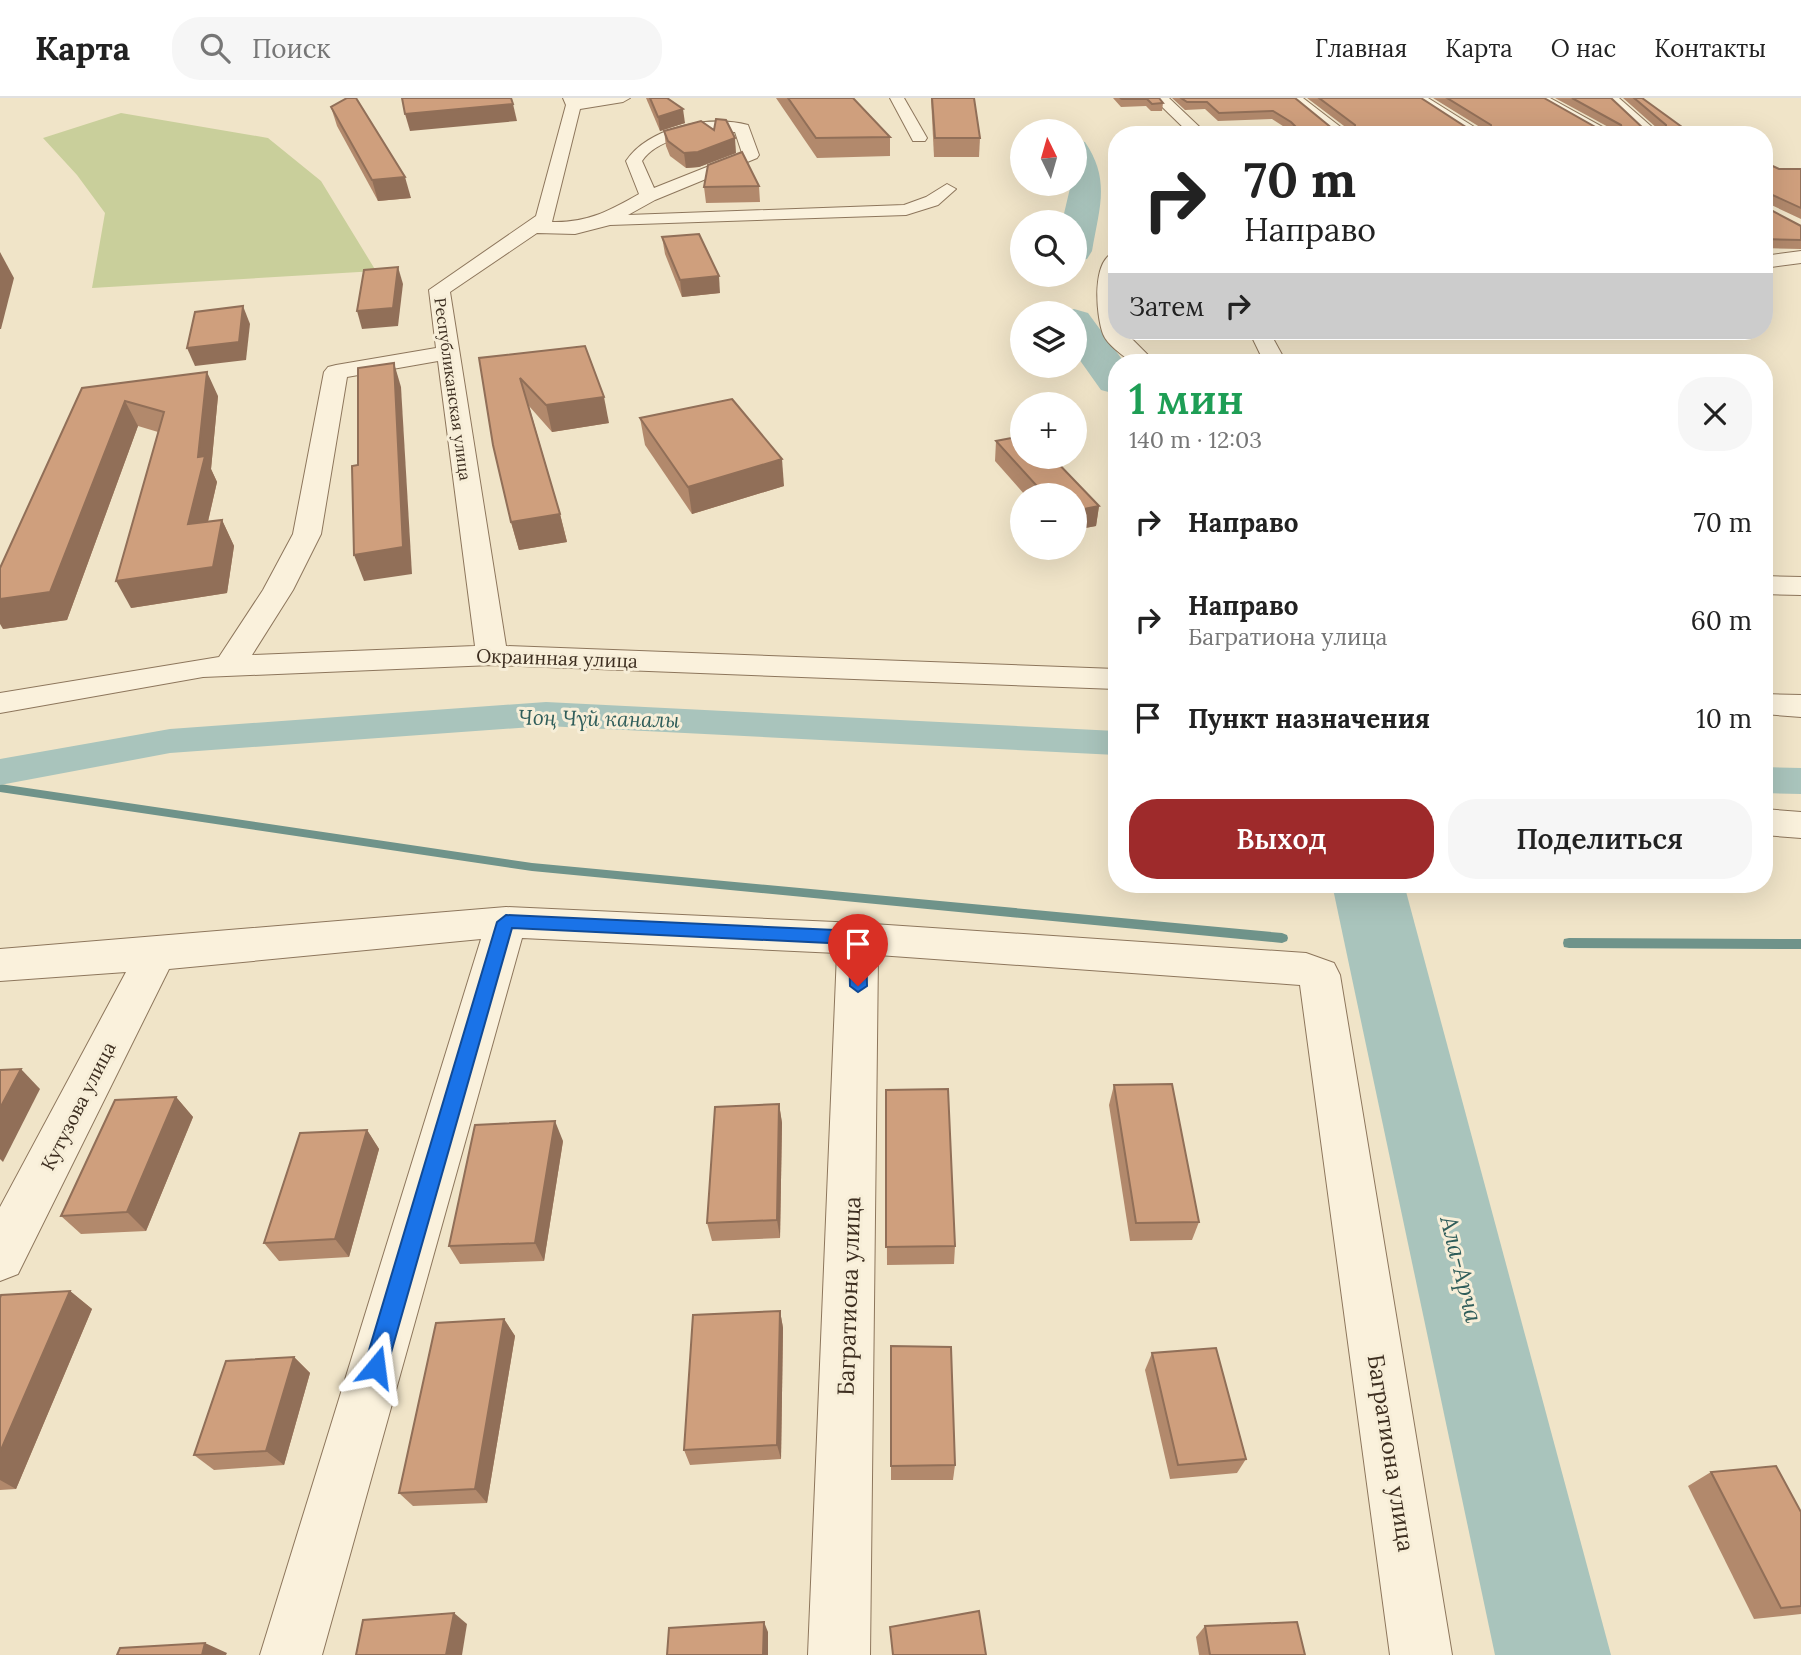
<!DOCTYPE html>
<html lang="ru">
<meta charset="utf-8">
<style>
:root{--surface:#fff;--page:#f6f6f6;--text:#222;--muted:#767676;--line:#e0e0e0;--accent:#9e2a2b}
body{margin:0;font-family:Lora,serif;background:var(--page);color:var(--text);height:100vh;display:flex;flex-direction:column;font-size:26px;white-space:nowrap}
*{box-sizing:border-box;margin:0}
p{font-size:23px;color:var(--muted)}
.icon{flex:none;width:38px;height:38px;fill:none;stroke:currentColor;stroke-width:2;stroke-linecap:round;stroke-linejoin:round}
.map{position:relative;flex:1;overflow:hidden}
.sheet{position:absolute;left:1108px;top:256px;width:665px;height:539px;display:flex;flex-direction:column;background:var(--surface);border-radius:28px;box-shadow:0 7px 28px #0002}
.sheet>*{flex:none}
.guide{position:absolute;left:1108px;top:28px;width:665px;height:214px;border-radius:28px;box-shadow:0 7px 28px #0002;background:#fff;color:var(--text);overflow:hidden}
.needle{width:46px;rotate:355deg}
.controls{position:absolute;left:1010px;top:21px;display:grid;gap:14px}
.controls a{display:grid;place-items:center;width:77px;height:77px;border-radius:50%;background:var(--surface);box-shadow:0 7px 28px #0002;font-size:35px}
.pin{position:absolute;display:grid;place-items:center;width:60px;height:60px;color:#fff;margin:-72px -30px;border-radius:50% 50% 50% 0;rotate:-45deg;box-shadow:0 0 7px #0007}
.pin .icon{rotate:45deg}
.me{position:absolute;width:77px;margin:-38px;rotate:16deg;stroke-linejoin:round;filter:drop-shadow(0 0 5px #0008)}
.turn{display:flex;align-items:center;gap:24px;height:147px;padding:0 21px;font-size:32px}
.turn .icon{width:91px;height:91px;stroke-width:2.5}
.turn b{display:block;font-size:49px;line-height:60px}
.then{display:flex;align-items:center;height:66px;padding:0 21px;background:#0003;gap:14px;font-size:26px}
.round{display:grid;place-items:center;flex:none;width:74px;height:74px;border-radius:28px;background:var(--page)}
.overview{display:flex;align-items:center;justify-content:space-between;height:119px;padding:0 21px}
h1{font-size:42px;font-weight:600;line-height:52px;color:#1e9e55}
.primary-button{display:flex;gap:14px;margin-top:auto;padding:14px 21px}
.primary-button a{flex:1;height:80px;border-radius:28px;background:var(--accent);color:#fff;font-size:28px;font-weight:600;line-height:80px;text-align:center}
.primary-button a+a{background:var(--page);color:var(--text)}
ul{padding:0;list-style:none}
li{display:flex;align-items:center;gap:21px;height:98px;padding:0 21px}
li div{flex:1}
li b{display:block;font-size:26px}
li em{font-style:normal}
header{display:flex;align-items:center;gap:42px;box-sizing:border-box;height:98px;padding:0 35px;background:var(--surface);border-bottom:2px solid var(--line)}
header strong{font-size:33px}
nav{display:flex;gap:38px;margin-inline-start:auto;font-size:24px}
.search{width:490px;height:63px;background:var(--page);display:flex;align-items:center;gap:18px;box-sizing:border-box;padding:0 24px;border-radius:28px;color:var(--muted);font-size:26px}
.map>svg:first-child{display:block}
.green{fill:#c9cf9b}
.lines{fill:none;stroke-linecap:round;stroke-linejoin:round}
.stream{fill:#6f938a;fill-rule:evenodd}
.canal{fill:#a9c4bc;fill-rule:evenodd}
.river{fill:#a9c4bc;fill-rule:evenodd}
.minor-casing{stroke:#8d765c;stroke-width:2}
.minor{fill:#faf1dc;fill-rule:evenodd}
.wall{fill:#b2896c}
.shaded-wall{fill:#916f58}
.building{fill:#cf9f7d;stroke:#916f58;stroke-width:2}
.route{fill:#1a73e8;stroke:#114b97;stroke-width:2}
.labels{text-anchor:middle;stroke-width:6;stroke-linejoin:round;paint-order:stroke}
.far-street-label{font-size:16px;fill:#3d2e20;stroke:#f7eed8}
.street-label{font-size:19px;fill:#3d2e20;stroke:#f7eed8}
.water-label{font-size:21px;font-style:italic;fill:#2f5d5a;stroke:#f7eed8}
.near-street-label{font-size:23px;fill:#3d2e20;stroke:#f7eed8}
.near-water-label{font-size:24px;font-style:italic;fill:#2f5d5a;stroke:#f7eed8}
</style>
<header>
<strong>Карта</strong>
<div class="search"><svg class="icon" aria-label="search" viewBox="0 0 24 24"><circle cx="10" cy="10" r="6"/><path d="M15 15l6 6"/></svg>Поиск</div>
<nav><a>Главная</a><a>Карта</a><a>О нас</a><a>Контакты</a></nav>
</header>
<div class="map">
<svg width="1801" height="1557" viewBox="0 0 1801 1557">
<rect width="100%" height="100%" fill="#f0e4c8"/>
<!-- green -->
<polygon class="green" points="121,15 268,40 321,83 376,173 92,190 105,115 77,77 43,40"/>
<g class="lines">
<!-- stream -->
<g class="stream">
<polygon points="0,686 532,765 1282,835 1287,837 1288,840 1287,843 1282,845 532,773 0,694"/>
<polygon points="1569,840 1801,841 1801,851 1569,850 1564,849 1563,845 1564,841"/>
</g>
<!-- canal -->
<g class="canal">
<polygon points="546,604 1116,633 1116,657 546,628 170,655 0,687 0,661 170,631"/>
<polygon points="1764,669 1801,670 1801,696 1764,695"/>
</g>
<!-- river -->
<g class="river">
<path d="M 1074,41 L 1085,44 C 1111,82 1099,111 1092,153 L 1087,161 L 1074,164 L 1074,124 L 1062,124 L 1071,86 L 1074,86 Z"/>
<polygon points="1074,211 1088,215 1124,264 1116,264 1116,296 1101,292 1074,254 1074,215 1059,215"/>
<polygon points="1332,786 1404,786 1611,1557 1495,1557"/>
</g>
<defs>
<g id="minor">
<path d="M 563,0 L 630,0 L 623,4 L 580,11 L 552,124 C 587,125 609,113 639,96 L 626,63 C 649,29 709,17 748,27 L 759,57 L 757,60 L 655,102 L 628,117 L 904,107 L 926,99 L 947,86 L 956,91 L 938,107 L 906,117 L 610,127 L 575,136 L 537,135 L 450,194 L 506,548 L 1116,571 L 1116,591 L 492,567 L 203,579 L 0,615 L 0,595 L 219,559 L 263,492 L 293,436 L 324,274 L 328,269 L 336,267 L 436,250 L 429,192 L 536,118 L 566,7 ZM 716,33 L 735,34 L 742,55 L 654,90 L 642,63 C 657,41 692,36 716,33 ZM 438,263 L 475,548 L 252,557 L 293,492 L 321,436 L 347,279 Z"/>
<polygon points="890,0 904,0 927,40 925,43 913,43"/>
<polygon points="1153,0 1169,0 1208,37 1191,37"/>
<polygon points="1287,0 1303,0 1351,37 1333,37"/>
<polygon points="1411,0 1428,0 1487,37 1468,37"/>
<polygon points="1532,0 1550,0 1617,37 1597,37"/>
<polygon points="1603,0 1619,0 1661,37 1643,37"/>
<polygon points="1801,153 1801,165 1764,170 1764,158"/>
<path d="M 1116,154 L 1116,233 L 1124,233 L 1155,264 L 1131,264 C 1123,257 1107,247 1103,236 C 1096,217 1091,160 1116,154 Z"/>
<polygon points="1249,233 1269,233 1286,264 1264,264"/>
<polygon points="1764,478 1801,479 1801,497 1764,496"/>
<polygon points="1764,596 1801,597 1801,619 1764,616"/>
<polygon points="1764,711 1801,714 1801,740 1764,737"/>
<polygon points="506,809 858,825 1306,855 1334,865 1340,877 1452,1557 1390,1557 1300,887 878,857 870,1557 808,1557 837,855 522,840 322,1557 260,1557 481,841 169,871 18,1176 0,1183 0,1109 126,874 0,883 0,851"/>
</g>
</defs>
<!-- minor casing -->
<use href="#minor" class="minor-casing"/>
<!-- minor -->
<use href="#minor" class="minor"/>
</g>
<!-- wall -->
<g class="wall">
<polygon points="646,0 667,0 685,25 660,33"/>
<polygon points="776,0 853,0 890,39 890,58 817,60"/>
<polygon points="931,0 974,0 980,40 979,59 934,59"/>
<polygon points="1113,0 1159,0 1163,5 1162,13 1151,13 1146,8 1121,9"/>
<polygon points="1172,0 1295,0 1333,31 1348,31 1307,0 1421,0 1469,31 1483,31 1433,0 1544,0 1599,31 1612,31 1555,0 1611,0 1644,31 1658,31 1623,0 1642,0 1693,37 1294,37 1289,32 1272,21 1218,23 1205,11 1185,12"/>
<polygon points="331,9 411,100 378,103 337,28"/>
<polygon points="664,33 736,55 699,69 686,70 670,58 666,48"/>
<polygon points="1764,64 1779,71 1801,71 1801,121 1767,105 1767,110 1801,128 1801,151 1764,150"/>
<polygon points="759,88 760,104 706,105 704,89"/>
<polygon points="662,139 720,195 682,199 665,156"/>
<polygon points="479,260 609,325 552,334 529,308 560,416 567,444 519,452 511,424"/>
<polygon points="82,290 218,298 211,371 217,384 208,424 222,422 234,448 227,495 131,510 158,334 138,328 67,522 3,531"/>
<polygon points="640,320 784,388 692,416 645,347"/>
<polygon points="996,343 1099,408 1096,428 1074,432 1074,397 1025,397 995,363"/>
<polygon points="1114,987 1199,1124 1192,1142 1130,1143 1109,1007"/>
<polygon points="886,992 955,1148 954,1166 887,1167"/>
<polygon points="176,999 193,1019 146,1133 81,1136 61,1118"/>
<polygon points="779,1006 782,1025 780,1140 712,1143 707,1125"/>
<polygon points="367,1032 379,1051 349,1159 279,1163 264,1145"/>
<polygon points="563,1043 544,1163 460,1166 449,1148"/>
<polygon points="70,1193 92,1211 16,1391 0,1392 0,1200"/>
<polygon points="780,1213 783,1230 781,1361 690,1367 684,1352"/>
<polygon points="504,1221 515,1238 487,1405 413,1408 399,1395"/>
<polygon points="891,1248 955,1367 953,1382 891,1382"/>
<polygon points="1152,1255 1246,1361 1237,1375 1170,1381 1145,1272"/>
<polygon points="294,1259 310,1275 284,1367 214,1372 194,1357"/>
<polygon points="1711,1374 1801,1414 1801,1516 1754,1521 1688,1388"/>
<polygon points="1205,1528 1305,1557 1199,1557 1196,1539"/>
</g>
<!-- shaded-wall -->
<g class="shaded-wall">
<polygon points="513,6 517,23 410,33 405,16"/>
<polygon points="683,11 685,25 660,33 658,19"/>
<polygon points="735,40 736,55 699,69 686,70 684,55"/>
<polygon points="405,79 411,100 378,103 372,82"/>
<polygon points="0,154 14,180 1,231 0,231"/>
<polygon points="398,169 403,186 398,228 362,231 357,213"/>
<polygon points="719,178 720,195 682,199 680,182"/>
<polygon points="243,208 250,226 246,262 195,268 187,250"/>
<polygon points="394,265 401,289 412,476 364,483 354,457"/>
<polygon points="207,274 218,298 211,371 217,384 201,453 188,426 198,359"/>
<polygon points="604,299 609,325 552,334 546,307"/>
<polygon points="125,303 138,328 67,522 3,531 0,526 0,501"/>
<polygon points="782,361 784,388 692,416 688,389"/>
<polygon points="1099,408 1096,428 1074,432 1074,413"/>
<polygon points="560,416 567,444 519,452 511,424"/>
<polygon points="222,422 234,448 227,495 131,510 116,483"/>
<polygon points="21,971 40,991 3,1064 0,1061 0,1010"/>
<polygon points="176,999 193,1019 146,1133 127,1114"/>
<polygon points="779,1006 782,1025 780,1140 777,1122"/>
<polygon points="555,1023 563,1043 544,1163 535,1145"/>
<polygon points="367,1032 379,1051 349,1159 335,1141"/>
<polygon points="70,1193 92,1211 16,1391 0,1382 0,1354"/>
<polygon points="780,1213 783,1230 781,1361 777,1347"/>
<polygon points="504,1221 515,1238 487,1405 475,1391"/>
<polygon points="294,1259 310,1275 284,1367 266,1353"/>
<polygon points="454,1515 467,1526 462,1557 446,1557"/>
<polygon points="764,1524 768,1534 768,1557 763,1557"/>
<polygon points="205,1545 227,1555 226,1557 202,1557"/>
</g>
<!-- building -->
<g class="building">
<polygon points="347,0 356,0 405,79 372,82 331,9"/>
<polygon points="402,0 511,0 513,6 405,16"/>
<polygon points="650,0 667,0 683,11 658,19"/>
<polygon points="788,0 853,0 890,39 816,40"/>
<polygon points="932,0 974,0 980,40 935,40"/>
<polygon points="1120,0 1159,0 1163,5 1152,6 1147,1 1122,1"/>
<polygon points="1181,0 1295,0 1333,31 1355,31 1355,27 1319,0 1421,0 1469,31 1491,31 1491,27 1447,0 1544,0 1599,31 1622,31 1621,27 1572,0 1611,0 1644,31 1666,31 1666,27 1634,0 1642,0 1693,37 1304,37 1291,24 1273,13 1219,15 1207,4 1187,4"/>
<polygon points="716,21 726,22 735,40 698,54 684,55 668,43 664,33 701,23 714,32"/>
<polygon points="742,54 759,88 704,89 708,67"/>
<polygon points="1764,64 1779,71 1801,71 1801,110 1766,94 1767,110 1801,128 1801,142 1764,141"/>
<polygon points="699,136 719,178 680,182 662,139"/>
<polygon points="398,169 393,210 357,213 364,172"/>
<polygon points="243,208 239,244 187,250 195,214"/>
<polygon points="585,248 604,299 546,307 520,280 560,416 511,424 493,347 479,260"/>
<polygon points="394,265 403,449 354,457 352,368 358,367 358,270"/>
<polygon points="207,274 198,359 205,358 188,426 222,422 213,469 116,483 164,314 125,303 50,494 0,501 0,470 82,290"/>
<polygon points="732,301 782,361 688,389 640,320"/>
<polygon points="1022,338 1022,359 1052,359 1099,408 1074,413 1074,397 1045,397 996,343"/>
<polygon points="21,971 0,1010 0,972"/>
<polygon points="1172,986 1199,1124 1136,1125 1114,987"/>
<polygon points="948,991 955,1148 886,1149 886,992"/>
<polygon points="176,999 127,1114 61,1118 115,1002"/>
<polygon points="779,1006 777,1122 707,1125 715,1009"/>
<polygon points="555,1023 535,1145 449,1148 475,1027"/>
<polygon points="367,1032 335,1141 264,1145 300,1035"/>
<polygon points="70,1193 0,1354 0,1200 1,1197"/>
<polygon points="780,1213 777,1347 684,1352 693,1217"/>
<polygon points="504,1221 475,1391 399,1395 436,1225"/>
<polygon points="891,1248 951,1249 955,1367 891,1368"/>
<polygon points="1216,1250 1246,1361 1178,1367 1152,1255"/>
<polygon points="294,1259 266,1353 194,1357 226,1263"/>
<polygon points="1776,1368 1801,1414 1801,1508 1781,1510 1711,1374"/>
<polygon points="979,1513 986,1557 893,1557 890,1529"/>
<polygon points="454,1515 446,1557 356,1557 363,1522"/>
<polygon points="764,1524 763,1557 667,1557 669,1530"/>
<polygon points="1297,1524 1305,1557 1210,1557 1205,1528"/>
<polygon points="205,1545 202,1557 117,1557 120,1550"/>
</g>
<!-- route -->
<polygon class="route" points="506,817 858,833 866,840 867,888 858,894 850,888 849,846 512,830 387,1269 383,1277 376,1280 368,1277 364,1269 497,824"/>
<g class="labels">
<!-- far-street labels -->
<g class="far-street-label">
<text transform="translate(453 291) rotate(82)" y="6">Республиканская улица</text>
</g>
<!-- street labels -->
<g class="street-label">
<text transform="translate(557 560) rotate(2)" y="7">Окраинная улица</text>
<text transform="translate(78 1008) rotate(-63)" y="7">Кутузова улица</text>
</g>
<!-- water labels -->
<g class="water-label">
<text transform="translate(599 621) rotate(1)" y="7">Чоң Чүй каналы</text>
</g>
<!-- near-street labels -->
<g class="near-street-label">
<text transform="translate(849 1198) rotate(-88)" y="8">Багратиона улица</text>
<text transform="translate(1391 1355) rotate(81)" y="8">Багратиона улица</text>
</g>
<!-- near-water labels -->
<g class="near-water-label">
<text transform="translate(1461 1171) rotate(76)" y="8">Ала-Арча</text>
</g>
</g>
</svg>
<div class="controls">
<a><svg class="needle" viewBox="-14 -14 28 28"><path d="M0-13l5 13h-10z" fill="#e53935"/><path d="M0 13l5-13h-10z" fill="#767676"/></svg></a>
<a><svg class="icon" aria-label="search" viewBox="0 0 24 24"><circle cx="10" cy="10" r="6"/><path d="M15 15l6 6"/></svg></a>
<a><svg class="icon" aria-label="layers" viewBox="0 0 24 24"><path d="M12 4l9 5-9 5-9-5zM3 14l9 5 9-5"/></svg></a>
<a>+</a>
<a>−</a>
</div>
<div class="pin" style="left:858px;top:888px;background:#d93025"><svg class="icon" aria-label="arrive" viewBox="0 0 24 24"><path d="M6 21V4h12l-3 4 3 4H6"/></svg></div>
<svg class="me" style="left:376px;top:1269px" viewBox="-20 -20 40 40"><path d="M0-17L14 15 0 8-14 15z" fill="#1a73e8" stroke="#fff" stroke-width="4"/></svg>
<div class="guide">
<div class="turn"><svg class="icon" aria-label="right" viewBox="0 0 24 24"><path d="M7 20v-9h11M14 6l5 5-5 5"/></svg><div><b>70 m</b>Направо</div></div>
<div class="then">Затем<svg class="icon" aria-label="right" viewBox="0 0 24 24"><path d="M7 20v-9h11M14 6l5 5-5 5"/></svg></div>
</div>
<section class="sheet">
<div class="overview"><div><h1>1 мин</h1><p>140 m · 12:03</p></div><a class="round"><svg class="icon" aria-label="close" viewBox="0 0 24 24"><path d="M6 6l12 12M18 6L6 18"/></svg></a></div>
<ul>
<li><svg class="icon" aria-label="right" viewBox="0 0 24 24"><path d="M7 20v-9h11M14 6l5 5-5 5"/></svg><div><b>Направо</b></div><em>70 m</em></li>
<li><svg class="icon" aria-label="right" viewBox="0 0 24 24"><path d="M7 20v-9h11M14 6l5 5-5 5"/></svg><div><b>Направо</b><p>Багратиона улица</p></div><em>60 m</em></li>
<li><svg class="icon" aria-label="arrive" viewBox="0 0 24 24"><path d="M6 21V4h12l-3 4 3 4H6"/></svg><div><b>Пункт назначения</b></div><em>10 m</em></li>
</ul>
<div class="primary-button"><a>Выход</a><a>Поделиться</a></div>
</section>
</div>
